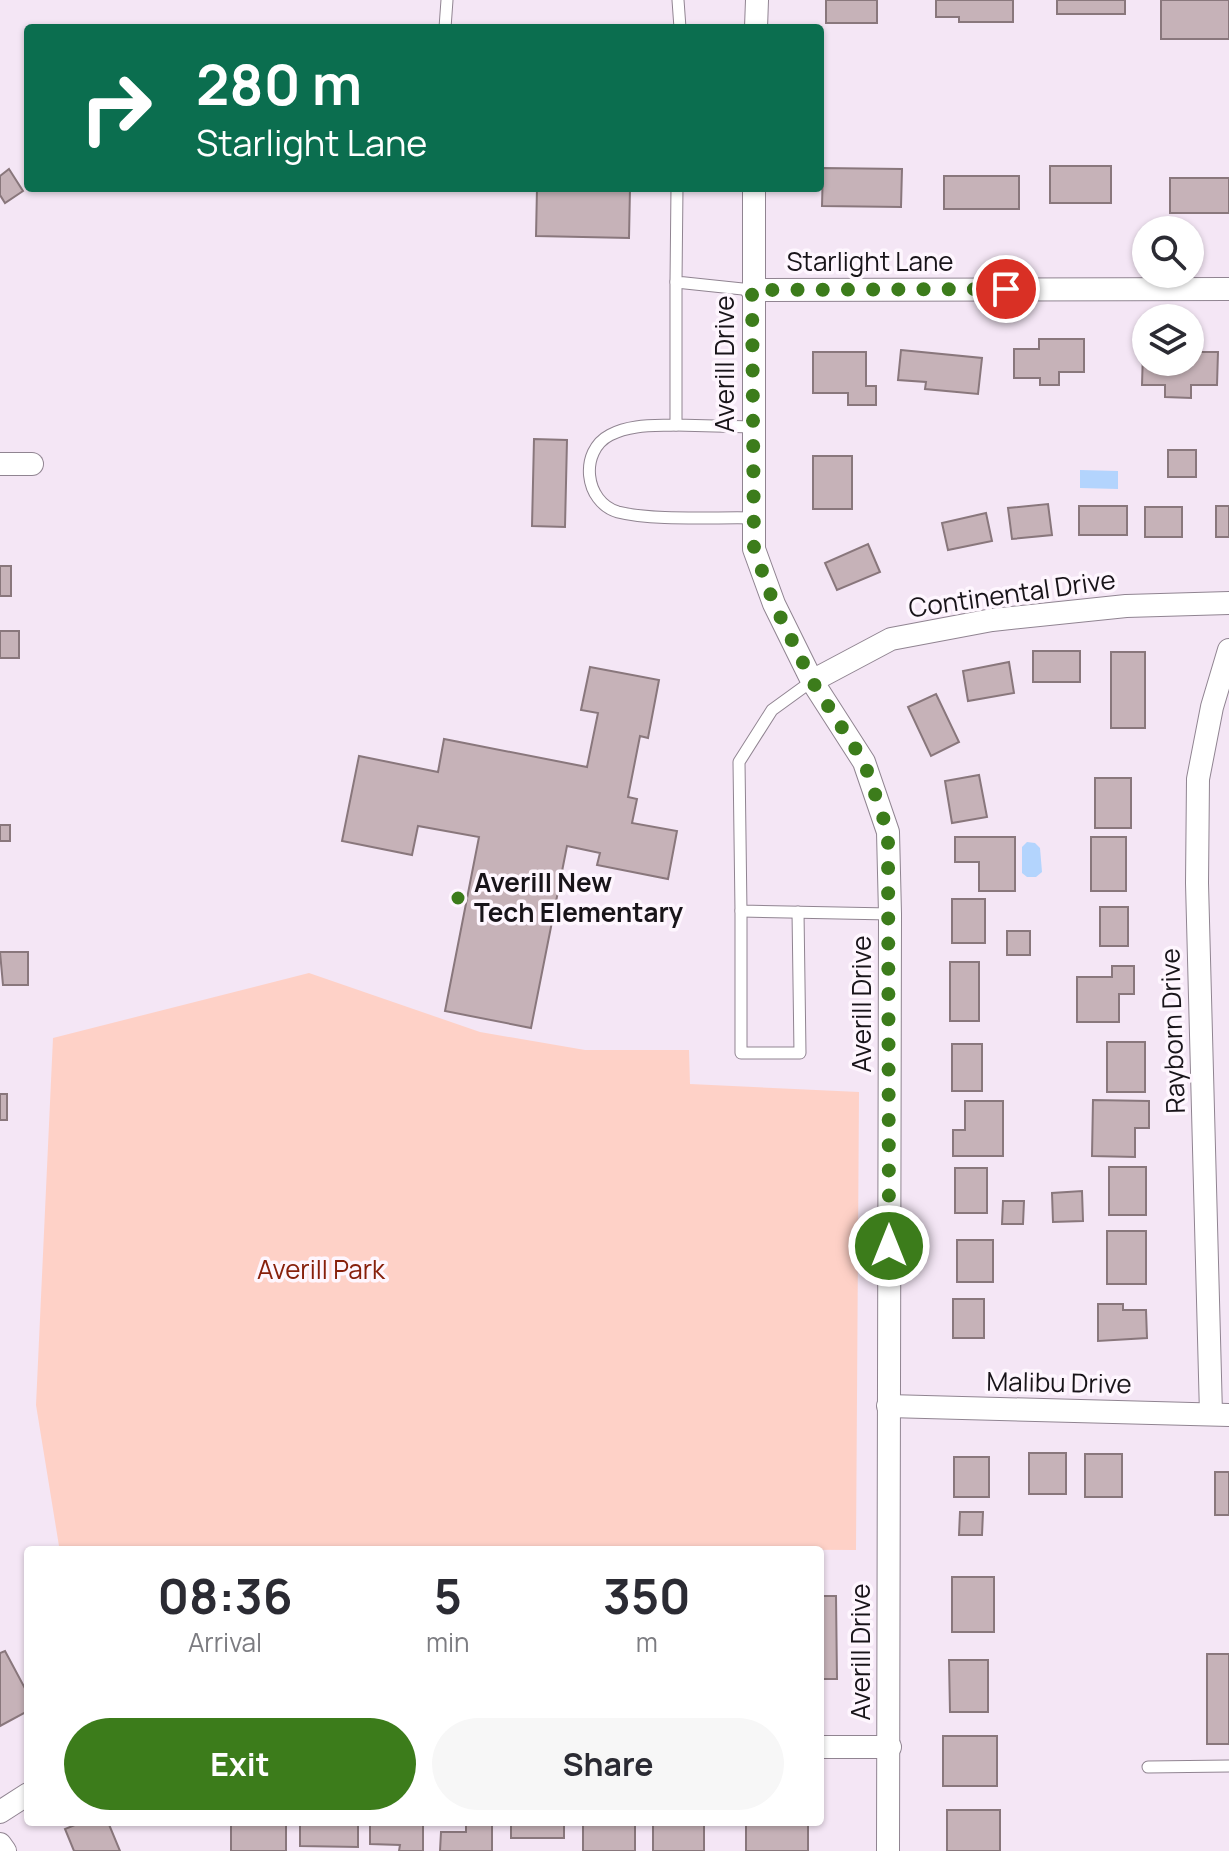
<!DOCTYPE html>
<style>
:root{--surface:#fff;--page:#f7f7f7;--text:#2b2b33;--muted:#7c7c81;--accent:#3c7c1b}
body{margin:0;font-family:Manrope,sans-serif;background:var(--page);color:var(--text);height:100vh;display:flex;flex-direction:column;font-size:30px;white-space:nowrap}
*{box-sizing:border-box;margin:0}
p{font-size:26px;color:var(--muted)}
.icon{flex:none;width:44px;height:44px;fill:none;stroke:currentColor;stroke-width:2;stroke-linecap:round;stroke-linejoin:round}
.map{position:relative;flex:1;overflow:hidden}
.drawer{position:absolute;left:24px;top:1546px;width:800px;height:280px;display:flex;flex-direction:column;background:var(--surface);border-radius:8px;box-shadow:0 2px 6px #0004}
.drawer>*{flex:none}
.banner{position:absolute;left:24px;top:24px;width:800px;height:168px;border-radius:8px;box-shadow:0 2px 6px #0004;background:#0b6e4f;color:#fff;overflow:hidden}
.tools{position:absolute;left:1132px;top:216px;display:grid;gap:16px}
.tools a{display:grid;place-items:center;width:72px;height:72px;border-radius:50%;background:var(--surface);box-shadow:0 2px 6px #0004;font-size:40px}
.pin{position:absolute;display:grid;place-items:center;width:68px;height:68px;color:#fff;margin:-34px;border:4px solid #fff;border-radius:50%;box-shadow:0 2px 8px #0007}
.me{position:absolute;width:88px;margin:-44px;rotate:0deg;stroke-linejoin:round;filter:drop-shadow(0 0 6px #0008)}
.turn{display:flex;align-items:center;gap:28px;height:168px;padding:0 40px;font-size:36px}
.turn .icon{width:104px;height:104px;stroke-width:2.5}
.turn b{display:block;font-size:56px;line-height:68px}
.eta{display:flex;justify-content:space-evenly;align-items:center;height:136px;text-align:center}
.eta b{font-size:48px;font-weight:700;line-height:56px}
.cta{display:flex;gap:16px;margin-top:auto;padding:16px 40px}
.cta a{flex:1;height:92px;border-radius:48px;background:var(--accent);color:#fff;font-size:32px;font-weight:700;line-height:92px;text-align:center}
.cta a+a{background:var(--page);color:var(--text)}
.map>svg:first-child{display:block}
.green{fill:#fed1c7}
.water{fill:#b3d4fd}
.building{fill:#c6b2b8;stroke:#89777c;stroke-width:2}
.lines{fill:none;stroke-linecap:round;stroke-linejoin:round}
.service-casing{stroke:#908491;stroke-width:13}
.minor-casing{stroke:#908491;stroke-width:24}
.service{stroke:#fff;stroke-width:11}
.minor{stroke:#fff;stroke-width:22}
.route{stroke:#3c7c1b;stroke-width:14;stroke-dasharray:0 25.2}
.poi-dot{fill:#3c7c1b;stroke:#fef6fe;stroke-width:3}
.labels{text-anchor:middle;stroke-width:7;stroke-linejoin:round;paint-order:stroke}
.street-label{font-size:26px;fill:#181419;stroke:#fef6fe}
.poi-label{font-size:26px;font-weight:bold;fill:#181419;stroke:#fef6fe;text-anchor:start}
.park-label{font-size:26px;fill:#87200b;stroke:#fef6fe}
</style>
<div class="map">
<svg width="1229" height="1851" viewBox="0 0 1229 1851">
<rect width="100%" height="100%" fill="#f4e6f5"/>
<!-- green -->
<polygon class="green" points="309,973 480,1032 585,1050 689,1050 690,1084 859,1092 856,1550 59,1546 36,1405 53,1038"/>
<!-- water -->
<g class="water">
<polygon points="1080,470 1118,471 1118,489 1080,488"/>
<polygon points="1027,842 1035,843 1040,848 1042,872 1036,877 1027,877 1022,873 1022,847"/>
</g>
<!-- building -->
<g class="building">
<rect x="826" y="0" width="51" height="23"/>
<polygon points="936,0 1013,0 1013,22 959,22 959,17 936,17"/>
<rect x="1057" y="0" width="68" height="14"/>
<rect x="1161" y="0" width="68" height="39"/>
<rect x="1050" y="166" width="61" height="37"/>
<polygon points="823,168 902,169 901,207 822,206"/>
<polygon points="9,169 23,191 5,203 0,195 0,176"/>
<rect x="944" y="176" width="75" height="33"/>
<rect x="1170" y="178" width="59" height="35"/>
<polygon points="537,188 630,188 629,238 536,236"/>
<polygon points="1039,339 1084,339 1084,372 1059,372 1059,385 1040,385 1040,378 1014,378 1014,349 1039,349"/>
<polygon points="901,350 982,358 978,394 925,389 926,382 898,380"/>
<polygon points="1143,351 1146,351 1146,362 1190,362 1190,352 1218,352 1217,385 1191,385 1191,398 1165,397 1165,385 1142,385"/>
<polygon points="813,352 866,352 866,386 876,386 876,405 848,405 848,393 813,393"/>
<polygon points="534,439 567,440 565,527 532,526"/>
<rect x="1168" y="450" width="28" height="27"/>
<rect x="813" y="456" width="39" height="53"/>
<polygon points="1048,504 1052,535 1012,539 1008,508"/>
<rect x="1079" y="506" width="48" height="29"/>
<rect x="1216" y="506" width="13" height="31"/>
<rect x="1145" y="507" width="37" height="30"/>
<polygon points="986,513 992,541 948,550 942,523"/>
<polygon points="868,544 880,572 837,590 825,563"/>
<rect x="0" y="566" width="11" height="30"/>
<rect x="0" y="631" width="19" height="27"/>
<rect x="1033" y="651" width="47" height="31"/>
<rect x="1111" y="652" width="34" height="76"/>
<polygon points="1009,662 1014,693 968,701 963,671"/>
<polygon points="590,667 659,680 648,738 640,736 628,797 637,799 632,823 677,831 668,879 597,865 600,853 567,846 531,1028 445,1011 479,837 418,826 412,855 342,841 359,756 438,772 444,739 587,767 598,713 581,710"/>
<polygon points="936,694 959,742 931,756 908,707"/>
<polygon points="979,775 987,817 952,823 945,781"/>
<rect x="1095" y="778" width="36" height="50"/>
<rect x="0" y="825" width="10" height="16"/>
<polygon points="955,837 1015,837 1015,891 979,891 979,862 955,862"/>
<rect x="1091" y="837" width="35" height="54"/>
<rect x="952" y="899" width="33" height="44"/>
<rect x="1100" y="907" width="28" height="39"/>
<rect x="1007" y="931" width="23" height="24"/>
<polygon points="0,952 28,952 28,985 3,985"/>
<rect x="950" y="962" width="29" height="59"/>
<polygon points="1112,966 1134,966 1134,994 1119,994 1119,1022 1077,1022 1077,977 1112,977"/>
<rect x="1107" y="1042" width="38" height="50"/>
<rect x="952" y="1044" width="30" height="47"/>
<rect x="0" y="1094" width="7" height="26"/>
<polygon points="1093,1100 1149,1101 1149,1128 1135,1128 1135,1157 1092,1156"/>
<polygon points="965,1101 1003,1101 1003,1156 953,1156 953,1130 965,1130"/>
<rect x="1109" y="1167" width="37" height="48"/>
<rect x="955" y="1168" width="32" height="45"/>
<polygon points="1082,1191 1083,1221 1053,1222 1052,1193"/>
<polygon points="1003,1201 1024,1201 1023,1224 1002,1224"/>
<rect x="1107" y="1231" width="39" height="53"/>
<rect x="957" y="1240" width="36" height="42"/>
<rect x="953" y="1299" width="31" height="39"/>
<polygon points="1098,1304 1123,1304 1123,1310 1146,1310 1147,1338 1098,1341"/>
<rect x="1029" y="1453" width="37" height="41"/>
<rect x="1085" y="1454" width="37" height="43"/>
<rect x="954" y="1457" width="35" height="40"/>
<rect x="1215" y="1472" width="14" height="43"/>
<polygon points="960,1512 983,1512 982,1535 959,1535"/>
<rect x="952" y="1577" width="42" height="55"/>
<polygon points="820,1596 836,1596 837,1679 820,1679"/>
<polygon points="5,1651 28,1694 28,1711 0,1726 0,1653"/>
<rect x="1207" y="1654" width="22" height="90"/>
<polygon points="949,1660 988,1660 988,1712 950,1712"/>
<rect x="943" y="1736" width="54" height="50"/>
<rect x="947" y="1810" width="53" height="41"/>
<polygon points="82,1822 108,1822 120,1851 74,1851 65,1829"/>
<polygon points="286,1822 286,1851 231,1851 231,1823"/>
<polygon points="300,1822 358,1822 358,1847 300,1846"/>
<polygon points="370,1822 423,1822 423,1851 399,1851 400,1845 370,1844"/>
<polygon points="466,1822 492,1822 492,1851 440,1851 441,1832 466,1832"/>
<rect x="511" y="1822" width="53" height="16"/>
<rect x="583" y="1822" width="52" height="29"/>
<rect x="653" y="1822" width="51" height="29"/>
<rect x="746" y="1822" width="62" height="29"/>
</g>
<g class="lines">
<defs>
<g id="service">
<polyline points="678,0 680,28"/>
<polyline points="445,28 447,0"/>
<polyline points="677,188 676,282 752,290"/>
<polyline points="676,282 676,425 753,427"/>
<path d="M 676,425 C 654,426 631,424 610,435 C 579,451 584,502 618,512 C 653,521 716,517 754,518"/>
<polyline points="812,681 772,710 739,762 741,911 890,914"/>
<polyline points="741,911 741,1053 800,1053 798,912"/>
<polyline points="1148,1767 1229,1766"/>
</g>
<g id="minor">
<polyline points="756,28 757,0"/>
<polyline points="754,188 754,549 774,604 812,681 864,762 888,832 890,914 888,1851"/>
<polyline points="752,290 1229,289"/>
<polyline points="0,464 32,464"/>
<polyline points="812,681 891,639 992,620 1126,606 1229,603"/>
<polyline points="888,1406 1229,1415"/>
<polyline points="1211,1414 1197,883 1198,779 1212,707 1229,650"/>
<polyline points="820,1747 890,1747"/>
<polyline points="0,1812 28,1794"/>
<polyline points="0,1844 5,1851"/>
</g>
</defs>
<!-- service casing -->
<use href="#service" class="service-casing"/>
<!-- minor casing -->
<use href="#minor" class="minor-casing"/>
<!-- service -->
<use href="#service" class="service"/>
<!-- minor -->
<use href="#minor" class="minor"/>
</g>
<g class="lines">
<!-- route -->
<polyline class="route" points="889,1246 888,832 864,762 812,681 774,604 754,549 752,290 1006,289"/>
</g>
<!-- markers -->
<circle class="poi-dot" cx="458" cy="898" r="8"/>
<g class="labels">
<!-- street labels -->
<g class="street-label">
<text x="870" y="271">Starlight Lane</text>
<text transform="translate(725 364) rotate(-90)" y="9">Averill Drive</text>
<text transform="translate(1012 594) rotate(-8)" y="9">Continental Drive</text>
<text transform="translate(862 1004) rotate(-90)" y="9">Averill Drive</text>
<text transform="translate(1173 1031) rotate(-92)" y="9">Rayborn Drive</text>
<text transform="translate(1059 1383) rotate(1)" y="9">Malibu Drive</text>
<text transform="translate(861 1652) rotate(-90)" y="9">Averill Drive</text>
</g>
<!-- poi labels -->
<g class="poi-label">
<text x="474" y="892">Averill New<tspan x="474" dy="30">Tech Elementary</tspan></text>
</g>
<!-- park labels -->
<g class="park-label">
<text x="321" y="1279">Averill Park</text>
</g>
</g>
</svg>
<div class="tools">
<a><svg class="icon" aria-label="search" viewBox="0 0 24 24"><circle cx="10" cy="10" r="6"/><path d="M15 15l6 6"/></svg></a>
<a><svg class="icon" aria-label="layers" viewBox="0 0 24 24"><path d="M12 4l9 5-9 5-9-5zM3 14l9 5 9-5"/></svg></a>
</div>
<div class="pin" style="left:1006px;top:289px;background:#d93025"><svg class="icon" aria-label="arrive" viewBox="0 0 24 24"><path d="M6 21V4h12l-3 4 3 4H6"/></svg></div>
<svg class="me" style="left:889px;top:1246px" viewBox="-20 -20 40 40"><circle r="17" fill="#3c7c1b" stroke="#fff" stroke-width="3"/><path d="M0-11L8 9 0 5-8 9z" fill="#fff"/></svg>
<div class="banner">
<div class="turn"><svg class="icon" aria-label="right" viewBox="0 0 24 24"><path d="M7 20v-9h11M14 6l5 5-5 5"/></svg><div><b>280 m</b>Starlight Lane</div></div>
</div>
<section class="drawer">
<div class="eta">
<div><b>08:36</b><p>Arrival</p></div>
<div><b>5</b><p>min</p></div>
<div><b>350</b><p>m</p></div>
</div>
<div class="cta"><a>Exit</a><a>Share</a></div>
</section>
</div>
